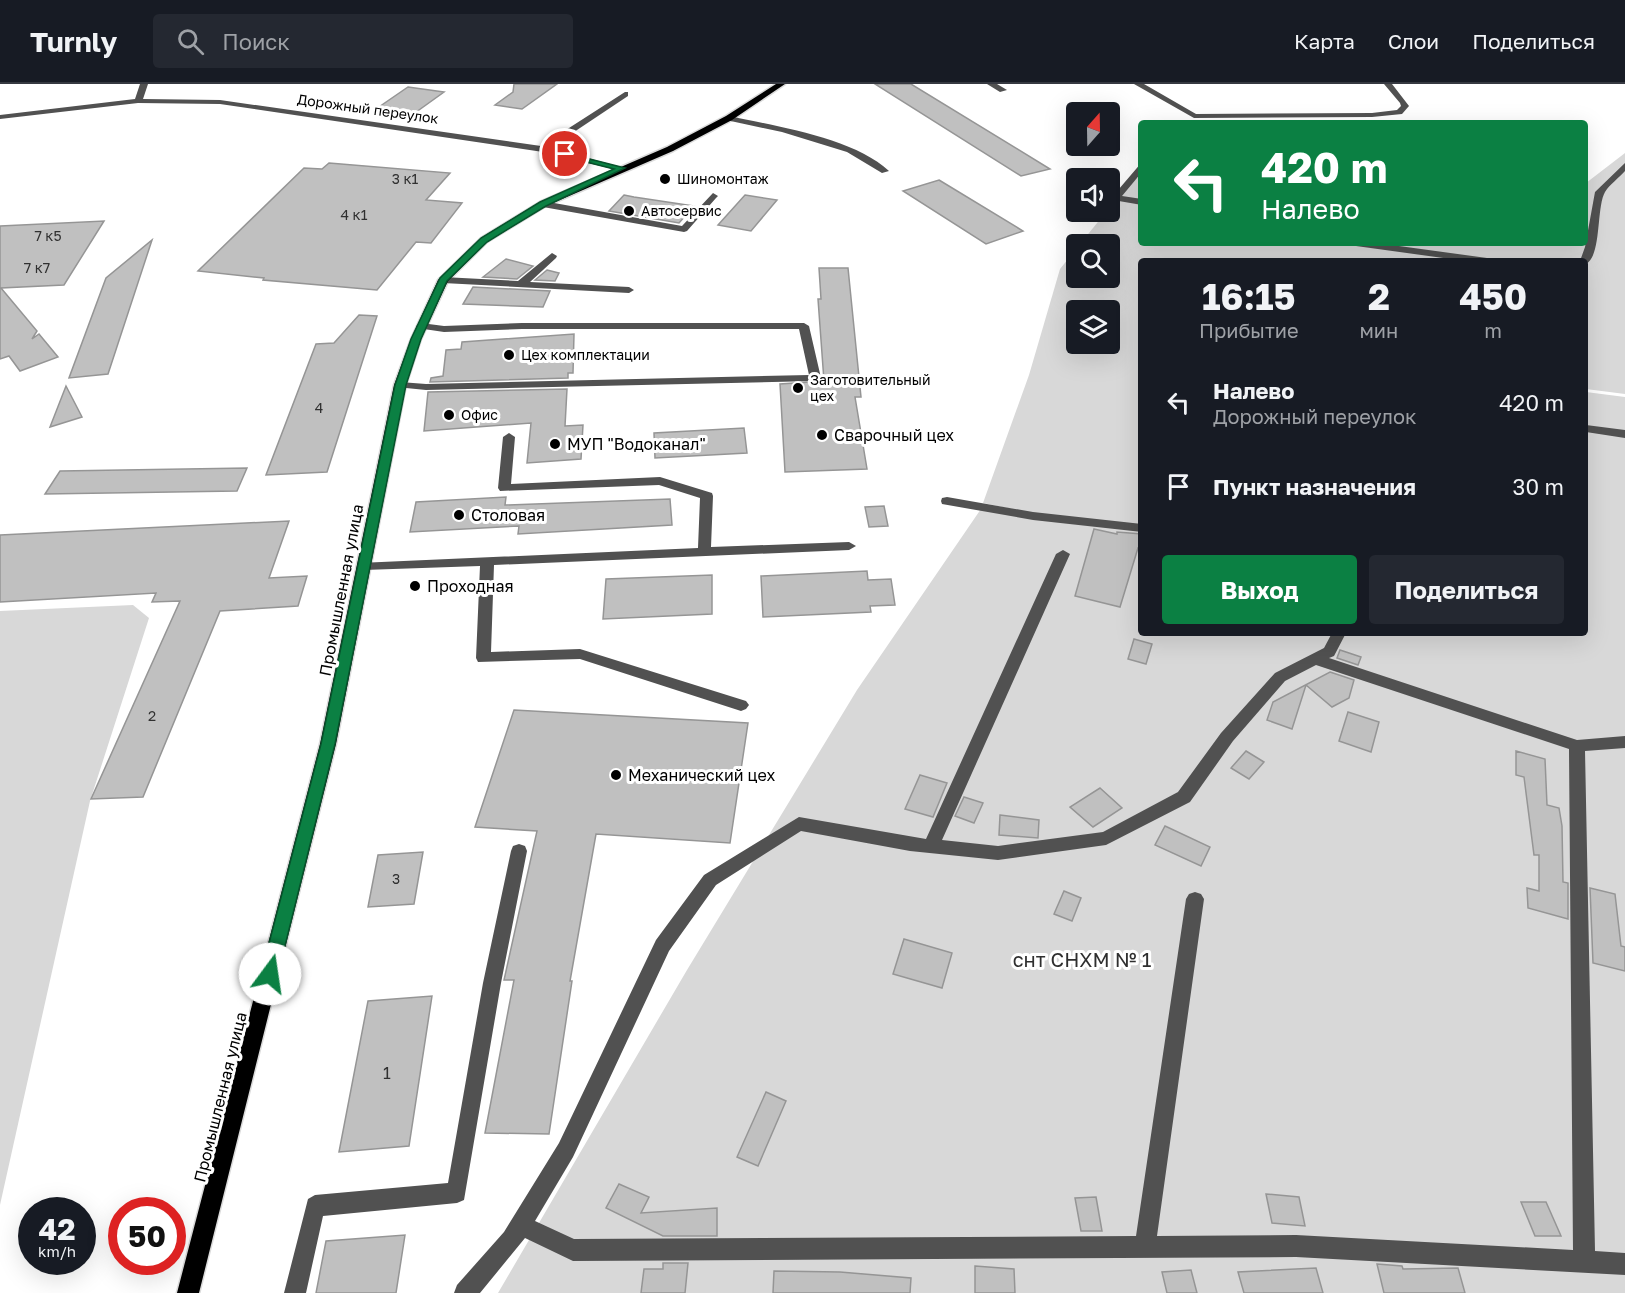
<!DOCTYPE html>
<html lang="ru">
<meta charset="utf-8">
<style>
:root{--surface:#171b24;--page:#242831;--text:#f1f3f6;--muted:#9ea1a6;--line:#363941;--accent:#0b8043}
body{margin:0;font-family:"Golos Text",sans-serif;background:var(--page);color:var(--text);height:100vh;display:flex;flex-direction:column;font-size:22px;white-space:nowrap}
*{box-sizing:border-box;margin:0}
p{font-size:20px;color:var(--muted)}
.icon{flex:none;width:33px;height:33px;fill:none;stroke:currentColor;stroke-width:2;stroke-linecap:round;stroke-linejoin:round}
.map{position:relative;flex:1;overflow:hidden}
.side{position:absolute;left:1138px;top:174px;width:450px;height:378px;display:flex;flex-direction:column;background:var(--surface);border-radius:6px;box-shadow:0 6px 24px #0002}
.side>*{flex:none}
.guide{position:absolute;left:1138px;top:36px;width:450px;height:126px;border-radius:6px;box-shadow:0 6px 24px #0002;background:#0b8043;color:#fff;overflow:hidden}
.needle{width:39px;rotate:20deg}
.tools{position:absolute;left:1066px;top:18px;display:grid;gap:12px}
.tools a{display:grid;place-items:center;width:54px;height:54px;border-radius:6px;background:var(--surface);box-shadow:0 6px 24px #0002;font-size:30px}
.speed{position:absolute;left:18px;top:1113px;display:flex;gap:12px;font-size:30px;font-weight:700;text-align:center}
.speed>*{display:grid;place-content:center;width:78px;height:78px;border-radius:50%;background:var(--surface);box-shadow:0 6px 24px #0002;line-height:1}
.speed small{font-size:15px;font-weight:400}
.speed .limit{border:9px solid #d22;background:#fff;color:#111}
.pin{position:absolute;display:grid;place-items:center;width:51px;height:51px;color:#fff;margin:-26px;border:3px solid #fff;border-radius:50%;box-shadow:0 2px 6px #0007}
.me{position:absolute;width:66px;margin:-33px;rotate:14deg;stroke-linejoin:round;filter:drop-shadow(0 0 4px #0008)}
.turn{display:flex;align-items:center;gap:21px;height:126px;padding:0 24px;font-size:27px}
.turn .icon{width:78px;height:78px;stroke-width:2.5}
.turn b{display:block;font-size:42px;line-height:51px}
.eta{display:flex;justify-content:space-evenly;align-items:center;height:102px;text-align:center}
.eta b{font-size:36px;font-weight:700;line-height:42px}
.action{display:flex;gap:12px;margin-top:auto;padding:12px 24px}
.action a{flex:1;height:69px;border-radius:6px;background:var(--accent);color:#fff;font-size:24px;font-weight:700;line-height:69px;text-align:center}
.action a+a{background:var(--page);color:var(--text)}
ul{padding:0;list-style:none}
li{display:flex;align-items:center;gap:18px;height:84px;padding:0 24px}
li div{flex:1}
li b{display:block;font-size:22px}
li em{font-style:normal}
header{display:flex;align-items:center;gap:36px;box-sizing:border-box;height:84px;padding:0 30px;background:var(--surface);border-bottom:2px solid var(--line)}
header strong{font-size:28px}
nav{display:flex;gap:33px;margin-inline-start:auto;font-size:21px}
.search{width:420px;height:54px;background:var(--page);display:flex;align-items:center;gap:15px;box-sizing:border-box;padding:0 21px;border-radius:6px;color:var(--muted);font-size:22px}
.map>svg:first-child{display:block}
.green{fill:#d8d8d8;fill-rule:evenodd}
.building{fill:#c0c0c0;stroke:#959595;stroke-width:1.5}
.lines{fill:none;stroke-linecap:round;stroke-linejoin:round}
.major-casing{stroke:#dbdbdb;stroke-width:3}
.minor{fill:#515151;fill-rule:evenodd}
.major{fill:#000;fill-rule:evenodd}
.route{fill:#0b8043;stroke:#07532c;stroke-width:1.5}
.poi-dot{fill:#000;stroke:#fff;stroke-width:2}
.labels{text-anchor:middle;stroke-width:6;stroke-linejoin:round;paint-order:stroke}
.far-street-label{font-size:14px;fill:#000;stroke:#fff}
.number-label{font-size:14px;fill:#303030}
.far-poi-label{font-size:14px;fill:#000;stroke:#fff;text-anchor:start}
.poi-label{font-size:16px;fill:#000;stroke:#fff;text-anchor:start}
.street-label{font-size:16px;fill:#000;stroke:#fff}
.near-number-label{font-size:16px;fill:#303030}
.near-park-label{font-size:20px;fill:#2f2f2f;stroke:#fff}
</style>
<header>
<strong>Turnly</strong>
<div class="search"><svg class="icon" aria-label="search" viewBox="0 0 24 24"><circle cx="10" cy="10" r="6"/><path d="M15 15l6 6"/></svg>Поиск</div>
<nav><a>Карта</a><a>Слои</a><a>Поделиться</a></nav>
</header>
<div class="map">
<svg width="1625" height="1209" viewBox="0 0 1625 1209">
<rect width="100%" height="100%" fill="#fff"/>
<!-- green -->
<g class="green">
<path d="M 1625,69 L 1625,310 L 1586,305 L 1586,177 L 1142,177 L 1142,549 L 1586,549 L 1586,308 L 1625,313 L 1625,1209 L 498,1209 L 687,886 L 857,606 L 983,422 L 1032,429 L 983,419 L 1029,291 L 1060,185 L 1077,164 L 1077,194 L 1110,194 L 1110,160 L 1080,160 L 1106,128 L 1110,128 C 1111,111 1132,101 1141,90 L 1142,159 L 1586,159 L 1586,99 ZM 1077,226 L 1110,226 L 1110,260 L 1077,260 Z"/>
<polygon points="133,521 149,534 90,717 0,1121 0,527"/>
</g>
<!-- building -->
<g class="building">
<polygon points="514,0 557,0 522,25 495,21 513,8"/>
<polygon points="875,0 911,0 1050,85 1021,92"/>
<polygon points="408,3 444,8 412,31 376,25"/>
<polygon points="329,79 450,89 426,116 462,119 431,159 416,158 377,206 263,196 264,194 198,187 304,84 322,85"/>
<polygon points="939,96 1023,147 986,160 903,107"/>
<polygon points="624,111 634,113 694,122 679,139 609,127"/>
<polygon points="745,111 777,116 751,147 718,141"/>
<polygon points="104,137 64,201 1,204 37,247 32,255 39,250 58,273 20,287 9,272 0,275 0,142"/>
<polygon points="152,156 108,290 69,294 106,194"/>
<polygon points="506,175 533,182 517,195 483,193"/>
<polygon points="819,184 848,184 861,313 855,313 867,385 785,388 780,300 824,297 818,215 821,215"/>
<polygon points="547,186 559,189 555,197 535,196"/>
<polygon points="473,203 550,207 543,223 463,220"/>
<polygon points="359,231 377,232 327,388 266,391 316,260 334,259"/>
<polygon points="574,250 573,289 568,289 568,294 430,298 431,294 443,292 446,266 461,265 462,258"/>
<polygon points="66,302 82,333 50,343"/>
<polygon points="567,305 565,342 583,341 581,375 527,379 531,339 424,347 428,308"/>
<polygon points="744,344 747,369 655,374 654,349"/>
<polygon points="247,384 237,407 45,410 60,387"/>
<polygon points="506,413 505,421 670,415 672,441 518,450 519,442 410,448 416,418"/>
<polygon points="884,422 888,442 869,443 865,423"/>
<polygon points="289,437 269,494 307,492 298,522 220,527 143,713 91,715 180,517 152,518 156,509 0,518 0,451"/>
<polygon points="1094,445 1117,450 1117,448 1142,450 1142,465 1138,464 1120,523 1075,512"/>
<polygon points="867,487 868,496 891,495 895,521 870,522 871,528 763,533 761,492"/>
<polygon points="712,491 712,530 603,535 606,495"/>
<polygon points="1134,555 1152,560 1146,580 1128,575"/>
<polygon points="1340,566 1361,573 1358,581 1337,574"/>
<polygon points="1330,588 1354,596 1349,614 1332,623 1306,601 1292,645 1267,636 1273,618"/>
<polygon points="514,626 748,639 730,759 596,750 570,897 572,897 549,1050 485,1049 514,896 504,896 537,747 475,743"/>
<polygon points="1348,628 1379,638 1371,668 1339,657"/>
<polygon points="1246,667 1264,678 1249,695 1231,684"/>
<polygon points="1516,667 1545,675 1547,721 1559,724 1562,742 1563,798 1568,799 1568,835 1528,824 1527,804 1539,807 1539,771 1534,771 1524,693 1516,691"/>
<polygon points="920,691 947,699 933,733 905,725"/>
<polygon points="1100,704 1122,724 1093,743 1070,723"/>
<polygon points="964,713 983,719 974,739 955,732"/>
<polygon points="1000,731 1039,736 1038,754 999,751"/>
<polygon points="1165,742 1210,763 1201,782 1155,761"/>
<polygon points="423,768 414,820 368,823 378,771"/>
<polygon points="1590,804 1615,810 1621,862 1625,863 1625,887 1593,879"/>
<polygon points="1064,807 1081,814 1072,837 1054,830"/>
<polygon points="904,855 952,869 942,904 893,890"/>
<polygon points="432,912 409,1062 339,1068 368,917"/>
<polygon points="766,1008 786,1017 758,1082 737,1073"/>
<polygon points="619,1100 649,1113 641,1129 717,1124 717,1152 663,1152 606,1124"/>
<polygon points="1266,1110 1299,1113 1305,1142 1272,1139"/>
<polygon points="1096,1113 1102,1147 1081,1147 1075,1114"/>
<polygon points="1521,1118 1546,1118 1561,1152 1535,1152"/>
<polygon points="405,1151 396,1209 316,1209 326,1157"/>
<polygon points="663,1179 688,1179 685,1209 641,1209 644,1185 663,1185"/>
<polygon points="1377,1180 1402,1182 1403,1185 1458,1184 1465,1209 1384,1209"/>
<polygon points="975,1182 1014,1185 1015,1209 975,1209"/>
<polygon points="1316,1184 1323,1209 1244,1209 1238,1188"/>
<polygon points="1191,1186 1197,1209 1167,1209 1162,1188"/>
<polygon points="774,1187 840,1188 911,1194 910,1209 773,1209"/>
</g>
<g class="lines">
<defs>
<polygon id="major" points="776,0 785,0 732,36 673,67 546,122 487,158 448,197 421,255 406,301 336,660 199,1209 177,1209 320,660 394,301 411,255 438,196 481,154 540,118 667,63 726,32"/>
</defs>
<!-- major casing -->
<use href="#major" class="major-casing"/>
<!-- minor -->
<g class="minor">
<polygon points="140,0 148,0 143,15 220,16 541,62 625,8 628,8 628,12 550,64 625,84 621,87 543,68 220,20 138,19 0,35 0,31 135,15"/>
<polygon points="987,0 997,0 1007,6 1000,8"/>
<polygon points="1134,0 1144,0 1196,30 1372,29 1397,26 1401,22 1400,19 1384,0 1392,0 1409,22 1402,30 1372,33 1194,34"/>
<path d="M 729,32 C 776,42 854,54 889,87 L 882,89 L 847,68 L 782,48 L 726,36 L 725,34 Z"/>
<polygon points="1142,78 1142,88 1122,112 1142,115 1142,121 1113,116 1113,112"/>
<path d="M 1625,79 L 1625,87 C 1619,94 1610,100 1605,108 C 1596,124 1602,171 1586,180 L 1586,177 L 1580,177 L 1585,163 L 1595,108 Z"/>
<polygon points="713,109 718,112 716,114 687,147 684,148 543,123 538,120 543,117 682,142"/>
<polygon points="1351,159 1377,159 1487,174 1492,177 1465,177 1356,162"/>
<polygon points="552,169 557,172 556,174 530,198 629,203 634,206 629,209 443,199 438,196 443,193 518,197"/>
<polygon points="421,239 444,242 522,239 804,239 809,242 821,294 815,297 426,306 396,303 396,299 400,298 426,300 809,291 799,245 522,245 444,248 417,244 416,242"/>
<polygon points="1586,341 1625,346 1625,354 1586,348"/>
<polygon points="509,349 515,353 511,400 660,393 712,409 713,412 711,463 849,458 856,462 849,466 494,481 491,568 580,565 746,617 749,621 746,625 741,627 580,575 478,578 476,574 480,482 364,486 359,485 357,482 359,479 698,464 700,414 659,401 500,407 498,404 503,353"/>
<polygon points="947,413 1033,428 1142,440 1142,448 1033,436 942,420 941,417 942,414"/>
<path d="M 1063,466 L 1070,470 L 942,756 L 998,762 L 1103,748 L 1178,708 L 1221,649 L 1275,589 L 1324,564 L 1332,549 L 1346,549 L 1334,572 L 1329,574 L 1577,656 L 1625,652 L 1625,664 L 1585,667 L 1595,1167 L 1625,1169 L 1625,1191 L 1296,1173 L 573,1177 L 525,1154 L 480,1209 L 454,1209 L 457,1201 L 504,1148 L 559,1059 L 656,856 L 704,791 L 799,733 L 926,755 L 1056,470 ZM 1316,581 L 1569,665 L 1573,1166 L 1296,1151 L 1157,1152 L 1204,815 L 1201,810 L 1195,808 L 1189,810 L 1186,815 L 1136,1152 L 574,1155 L 535,1137 L 573,1073 L 669,867 L 716,801 L 801,747 L 910,767 L 998,776 L 1106,761 L 1190,718 L 1233,657 L 1285,597 Z"/>
<polygon points="519,760 525,762 527,767 501,899 464,1116 457,1119 323,1132 306,1209 284,1209 308,1115 315,1111 448,1099 483,899 511,767 513,762"/>
</g>
<!-- major -->
<use href="#major" class="major"/>
</g>
<!-- route -->
<polygon class="route" points="562,68 625,84 546,122 487,158 447,197 421,255 406,301 335,660 278,890 276,895 270,898 264,895 261,890 321,660 395,301 411,255 440,194 481,154 540,118 614,85 562,72"/>
<!-- markers -->
<g class="poi-dot">
<circle cx="665" cy="95" r="6"/>
<circle cx="629" cy="127" r="6"/>
<circle cx="509" cy="271" r="6"/>
<circle cx="798" cy="304" r="6"/>
<circle cx="449" cy="331" r="6"/>
<circle cx="822" cy="351" r="6"/>
<circle cx="555" cy="360" r="6"/>
<circle cx="459" cy="431" r="6"/>
<circle cx="415" cy="502" r="6"/>
<circle cx="616" cy="691" r="6"/>
</g>
<g class="labels">
<!-- far-street labels -->
<g class="far-street-label">
<text transform="translate(368 25) rotate(8)" y="5">Дорожный переулок</text>
</g>
<!-- number labels -->
<g class="number-label">
<text x="405" y="100">3 к1</text>
<text x="354" y="136">4 к1</text>
<text x="48" y="157">7 к5</text>
<text x="37" y="189">7 к7</text>
<text x="319" y="329">4</text>
<text x="152" y="637">2</text>
<text x="396" y="800">3</text>
</g>
<!-- far-poi labels -->
<g class="far-poi-label">
<text x="677" y="100">Шиномонтаж</text>
<text x="641" y="132">Автосервис</text>
<text x="521" y="276">Цех комплектации</text>
<text x="810" y="301">Заготовительный<tspan x="810" dy="16">цех</tspan></text>
<text x="461" y="336">Офис</text>
</g>
<!-- poi labels -->
<g class="poi-label">
<text x="834" y="357">Сварочный цех</text>
<text x="567" y="366">МУП "Водоканал"</text>
<text x="471" y="437">Столовая</text>
<text x="427" y="508">Проходная</text>
<text x="628" y="697">Механический цех</text>
</g>
<!-- street labels -->
<g class="street-label">
<text transform="translate(341 506) rotate(-79)" y="6">Промышленная улица</text>
<text transform="translate(220 1013) rotate(-76)" y="6">Промышленная улица</text>
</g>
<!-- near-number labels -->
<g class="near-number-label">
<text x="387" y="995">1</text>
</g>
<!-- near-park labels -->
<g class="near-park-label">
<text x="1082" y="883">снт СНХМ № 1</text>
</g>
</g>
</svg>
<div class="tools">
<a><svg class="needle" viewBox="-14 -14 28 28"><path d="M0-13l5 13h-10z" fill="#e53935"/><path d="M0 13l5-13h-10z" fill="#9ea1a6"/></svg></a>
<a><svg class="icon" aria-label="sound" viewBox="0 0 24 24"><path d="M4 9h4l5-4v14l-5-4H4zM17 9q2 3 0 6"/></svg></a>
<a><svg class="icon" aria-label="search" viewBox="0 0 24 24"><circle cx="10" cy="10" r="6"/><path d="M15 15l6 6"/></svg></a>
<a><svg class="icon" aria-label="layers" viewBox="0 0 24 24"><path d="M12 4l9 5-9 5-9-5zM3 14l9 5 9-5"/></svg></a>
</div>
<div class="speed"><div>42<small>km/h</small></div><div class="limit">50</div></div>
<div class="pin" style="left:565px;top:70px;background:#d93025"><svg class="icon" aria-label="arrive" viewBox="0 0 24 24"><path d="M6 21V4h12l-3 4 3 4H6"/></svg></div>
<svg class="me" style="left:270px;top:890px" viewBox="-20 -20 40 40"><circle r="19" fill="#fff"/><path d="M0-13L10 11 0 6-10 11z" fill="#0b8043"/></svg>
<div class="guide">
<div class="turn"><svg class="icon" aria-label="left" viewBox="0 0 24 24"><path d="M17 20v-9H6M10 6l-5 5 5 5"/></svg><div><b>420 m</b>Налево</div></div>
</div>
<section class="side">
<div class="eta">
<div><b>16:15</b><p>Прибытие</p></div>
<div><b>2</b><p>мин</p></div>
<div><b>450</b><p>m</p></div>
</div>
<ul>
<li><svg class="icon" aria-label="left" viewBox="0 0 24 24"><path d="M17 20v-9H6M10 6l-5 5 5 5"/></svg><div><b>Налево</b><p>Дорожный переулок</p></div><em>420 m</em></li>
<li><svg class="icon" aria-label="arrive" viewBox="0 0 24 24"><path d="M6 21V4h12l-3 4 3 4H6"/></svg><div><b>Пункт назначения</b></div><em>30 m</em></li>
</ul>
<div class="action"><a>Выход</a><a>Поделиться</a></div>
</section>
</div>
